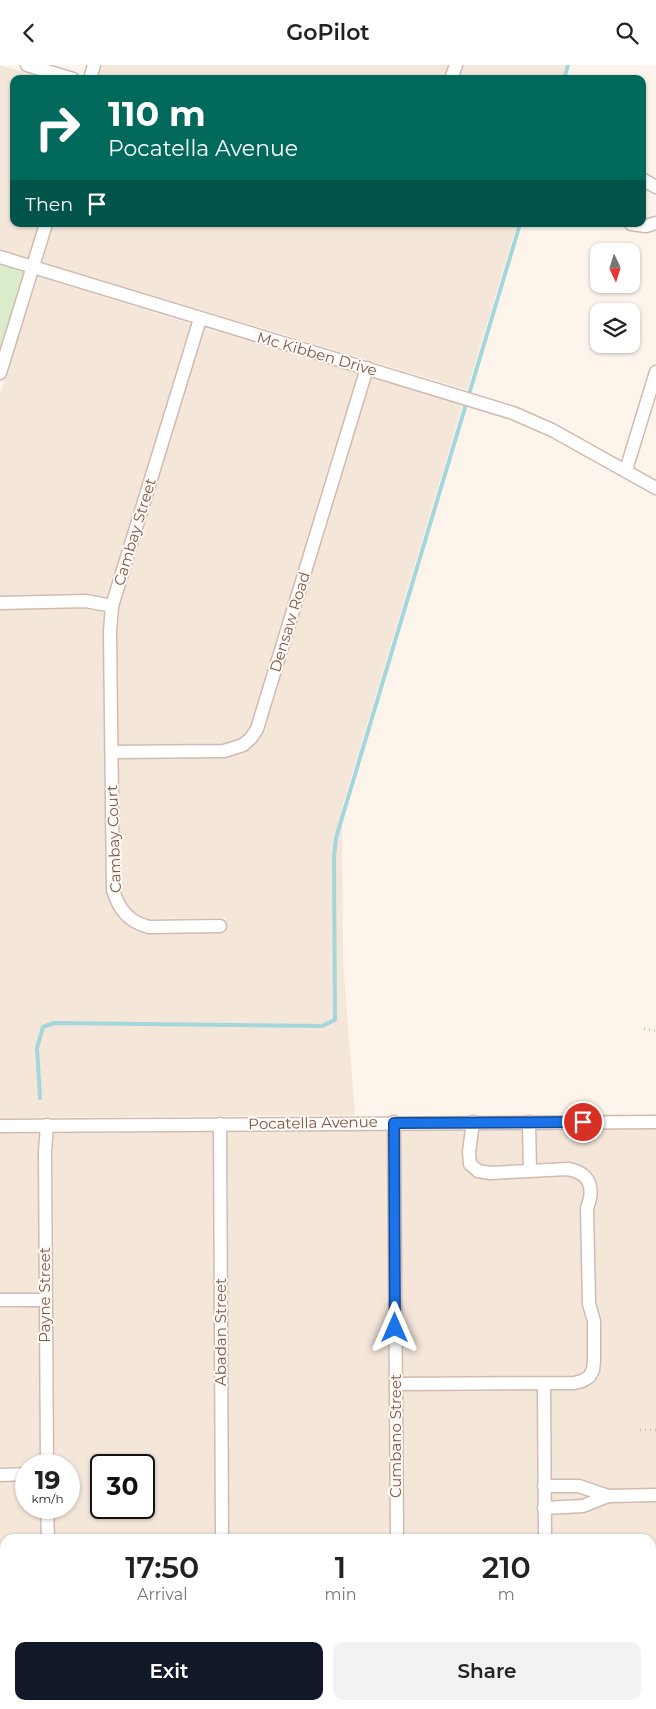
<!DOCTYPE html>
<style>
:root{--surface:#fff;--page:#f2f2f2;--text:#222;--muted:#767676;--accent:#111827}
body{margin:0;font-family:Montserrat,sans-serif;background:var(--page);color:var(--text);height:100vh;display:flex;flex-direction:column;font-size:19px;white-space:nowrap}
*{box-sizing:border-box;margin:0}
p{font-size:16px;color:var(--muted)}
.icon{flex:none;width:28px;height:28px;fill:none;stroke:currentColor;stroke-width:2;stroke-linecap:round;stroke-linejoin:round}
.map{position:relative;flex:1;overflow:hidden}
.panel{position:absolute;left:0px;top:1469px;width:656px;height:176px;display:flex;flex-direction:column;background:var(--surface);border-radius:15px 15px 0 0;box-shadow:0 1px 4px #0004}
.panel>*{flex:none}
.guide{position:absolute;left:10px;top:10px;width:636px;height:152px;border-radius:10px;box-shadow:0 1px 4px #0004;background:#00695c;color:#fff;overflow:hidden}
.needle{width:32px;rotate:176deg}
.fabs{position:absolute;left:590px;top:178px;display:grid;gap:10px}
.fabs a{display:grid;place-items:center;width:50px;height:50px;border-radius:10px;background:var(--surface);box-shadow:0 1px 4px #0004;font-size:25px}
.speed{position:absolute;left:15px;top:1389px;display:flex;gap:10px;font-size:25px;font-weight:700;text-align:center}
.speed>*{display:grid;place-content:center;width:65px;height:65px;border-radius:50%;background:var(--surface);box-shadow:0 1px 4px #0004;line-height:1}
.speed small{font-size:12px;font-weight:400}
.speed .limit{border:2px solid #111;border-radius:8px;background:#fff;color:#111}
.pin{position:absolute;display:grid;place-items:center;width:42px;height:42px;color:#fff;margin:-21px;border:2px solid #fff;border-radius:50%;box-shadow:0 1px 5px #0007}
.me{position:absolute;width:55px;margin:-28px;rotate:0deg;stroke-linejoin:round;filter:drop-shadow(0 0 4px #0008)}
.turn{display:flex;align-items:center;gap:18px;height:105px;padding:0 15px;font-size:22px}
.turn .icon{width:65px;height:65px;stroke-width:2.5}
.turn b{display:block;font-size:35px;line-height:42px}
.then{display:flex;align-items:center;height:48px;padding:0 15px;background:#0003;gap:10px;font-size:19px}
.eta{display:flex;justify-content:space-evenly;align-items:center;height:85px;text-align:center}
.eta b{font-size:30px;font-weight:600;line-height:35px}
.primary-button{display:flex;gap:10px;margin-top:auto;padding:10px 15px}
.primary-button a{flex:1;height:58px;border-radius:10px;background:var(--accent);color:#fff;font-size:20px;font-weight:600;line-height:58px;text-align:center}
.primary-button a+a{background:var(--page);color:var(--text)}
header{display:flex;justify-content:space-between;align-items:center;height:65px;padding:0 15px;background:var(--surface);font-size:22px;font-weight:600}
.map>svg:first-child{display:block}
.residential{fill:#f5e6da;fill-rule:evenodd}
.green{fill:#daecc9}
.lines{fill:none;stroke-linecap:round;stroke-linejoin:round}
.stream{stroke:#a4d7db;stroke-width:4}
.minor-casing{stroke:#d1bbb0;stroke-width:15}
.path{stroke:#dab4a4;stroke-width:2.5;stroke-dasharray:1 4;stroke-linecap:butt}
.minor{stroke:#fff;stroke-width:12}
.route-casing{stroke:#114b97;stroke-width:12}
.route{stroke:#1a73e8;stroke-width:9}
.labels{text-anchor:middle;stroke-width:4;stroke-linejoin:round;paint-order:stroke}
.street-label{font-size:15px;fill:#7b594c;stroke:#fff9f3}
</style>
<header><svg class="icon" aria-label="back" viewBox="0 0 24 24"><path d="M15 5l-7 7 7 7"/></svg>GoPilot<svg class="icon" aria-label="search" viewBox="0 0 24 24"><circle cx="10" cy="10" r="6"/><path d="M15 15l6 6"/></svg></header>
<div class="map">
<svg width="656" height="1644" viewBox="0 0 656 1644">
<rect width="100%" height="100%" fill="#fdf5ec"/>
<!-- residential -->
<g class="residential">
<polygon points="0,0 47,14 14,14 14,159 39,159 29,193 0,184"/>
<polygon points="101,0 449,0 444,14 98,14"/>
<polygon points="463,0 565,0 561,14 458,14"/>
<polygon points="54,159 517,159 467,325 42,197"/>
<polygon points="38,211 191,259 108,533 86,529 0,531 0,330"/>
<polygon points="204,263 359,308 297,513 251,660 246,667 239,674 223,679 118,680 116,566 119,543"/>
<polygon points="372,312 463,339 342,743 343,896 355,1050 0,1053 0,545 86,543 105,547 103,566 106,825 109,835 119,854 140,867 149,869 226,868 226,853 149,854 137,850 129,843 120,824 118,694 225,693 245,687 256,677 263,666"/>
<polygon points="656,1064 656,1644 405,1644 405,1640 651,1640 651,1474 403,1474 402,1065"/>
<polygon points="387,1065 390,1474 229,1474 226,1067"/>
<path d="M 213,1067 L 216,1474 L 54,1474 L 54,1443 L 69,1442 L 69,1400 L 54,1400 L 53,1068 ZM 101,1400 L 144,1400 L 144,1442 L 101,1442 Z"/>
<rect x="0" y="1068" width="39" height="160"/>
<polygon points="39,1242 40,1400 0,1402 0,1243"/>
<polygon points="0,1417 26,1417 26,1442 41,1443 41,1474 5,1474 5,1640 43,1640 43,1644 0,1644"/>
<polygon points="56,1640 151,1640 56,1644"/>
</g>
<!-- green -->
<polygon class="green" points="0,198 27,206 0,289"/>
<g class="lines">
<!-- stream -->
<g class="stream">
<polyline points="564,14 568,0"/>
<polyline points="40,1033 37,983 43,962 54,958 322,961 335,955 334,792 336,773 520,159"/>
</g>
<defs>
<g id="minor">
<polyline points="27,0 73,14"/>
<polyline points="90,14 94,0"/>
<polyline points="451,14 456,0"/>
<polyline points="642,114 656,122"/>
<polyline points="631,159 646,161 656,158"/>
<polyline points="0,192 513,348 552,365 656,423"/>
<path d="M 200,254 L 112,541 L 110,566 L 113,825 C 119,845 129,857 149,862 L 220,861"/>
<polyline points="0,308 46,159"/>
<polyline points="626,405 656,307"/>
<polyline points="0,538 86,536 112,541"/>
<polyline points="112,687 224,686 243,680 251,673 257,664 367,303"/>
<polyline points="394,1057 397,1474"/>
<polyline points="529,1057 530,1106"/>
<polyline points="220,1059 222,1474"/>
<polyline points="47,1060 45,1087 47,1400"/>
<polyline points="0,1061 656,1057"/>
<polyline points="0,1235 45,1235"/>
<path d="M 396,1319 L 574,1318 L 582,1316 L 589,1312 L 593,1305 L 594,1296 L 594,1256 L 589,1239 L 587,1143 C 595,1123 590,1108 568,1104 L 490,1108 L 478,1106 L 470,1099 L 469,1087 L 473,1057"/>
<polyline points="544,1319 545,1474"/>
<polyline points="0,1410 26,1409"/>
<polyline points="544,1421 579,1421 608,1431 656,1430"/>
<polyline points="47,1442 48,1474"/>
<polyline points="544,1443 583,1441 608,1431"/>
<polyline points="49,1640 49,1644"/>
<polyline points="398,1640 398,1644"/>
<polyline points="202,1644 263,1640"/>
</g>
</defs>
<!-- minor casing -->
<use href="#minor" class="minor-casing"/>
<!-- path -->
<g class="path">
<polyline points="644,964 656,966"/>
<polyline points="640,1365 656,1365"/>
</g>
<!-- minor -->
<use href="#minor" class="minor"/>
</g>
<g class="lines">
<defs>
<polyline id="route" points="395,1263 394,1058 583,1057"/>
</defs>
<!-- route casing -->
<use href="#route" class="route-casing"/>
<!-- route -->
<use href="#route" class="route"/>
</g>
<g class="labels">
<!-- street labels -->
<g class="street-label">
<text transform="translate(317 289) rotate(16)" y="5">Mc Kibben Drive</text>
<text transform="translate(135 467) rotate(-73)" y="5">Cambay Street</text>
<text transform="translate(290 557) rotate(-73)" y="5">Densaw Road</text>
<text transform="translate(114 774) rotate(-92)" y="5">Cambay Court</text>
<text transform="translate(313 1058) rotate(-1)" y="5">Pocatella Avenue</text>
<text transform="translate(45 1230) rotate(-90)" y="5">Payne Street</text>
<text transform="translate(221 1267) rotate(-90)" y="5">Abadan Street</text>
<text transform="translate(396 1371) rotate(-90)" y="5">Cumbano Street</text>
</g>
</g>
</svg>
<div class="fabs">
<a><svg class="needle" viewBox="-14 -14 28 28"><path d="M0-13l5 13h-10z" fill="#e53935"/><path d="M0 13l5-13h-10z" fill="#767676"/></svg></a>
<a><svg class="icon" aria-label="layers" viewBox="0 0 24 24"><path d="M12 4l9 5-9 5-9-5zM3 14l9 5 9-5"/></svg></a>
</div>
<div class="speed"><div>19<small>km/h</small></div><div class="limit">30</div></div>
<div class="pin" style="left:583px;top:1057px;background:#d93025"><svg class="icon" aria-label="arrive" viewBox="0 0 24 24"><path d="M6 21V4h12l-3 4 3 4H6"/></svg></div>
<svg class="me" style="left:395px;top:1263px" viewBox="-20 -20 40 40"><path d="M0-17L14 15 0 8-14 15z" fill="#1a73e8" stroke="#fff" stroke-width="4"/></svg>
<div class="guide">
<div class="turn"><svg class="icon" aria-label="right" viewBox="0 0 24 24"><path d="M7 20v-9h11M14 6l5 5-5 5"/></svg><div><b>110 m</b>Pocatella Avenue</div></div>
<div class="then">Then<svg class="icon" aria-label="arrive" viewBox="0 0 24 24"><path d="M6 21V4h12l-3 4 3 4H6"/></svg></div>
</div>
<section class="panel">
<div class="eta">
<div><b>17:50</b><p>Arrival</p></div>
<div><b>1</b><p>min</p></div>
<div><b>210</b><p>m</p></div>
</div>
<div class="primary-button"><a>Exit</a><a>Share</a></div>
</section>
</div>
